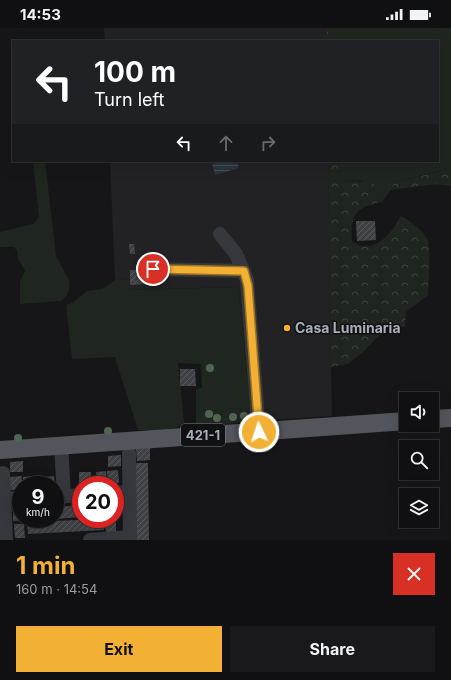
<!DOCTYPE html>
<meta charset="utf-8">
<style>
:root{--surface:#101012;--page:#19191b;--text:#f1f3f6;--muted:#9c9d9f;--line:#303032;--accent:#f2b134}
body{margin:0;font-family:Inter,sans-serif;background:var(--page);color:var(--text);height:100vh;display:flex;flex-direction:column;font-size:15px;white-space:nowrap}
*{box-sizing:border-box;margin:0}
p{font-size:13px;color:var(--muted)}
.icon{flex:none;width:22px;height:22px;fill:none;stroke:currentColor;stroke-width:2;stroke-linecap:round;stroke-linejoin:round}
.map{position:relative;height:512px;overflow:hidden}
.side{display:flex;flex-direction:column;background:var(--surface);flex:1}
.side>*{flex:none}
.top-card{position:absolute;left:12px;top:12px;width:427px;height:122px;border-radius:0px;box-shadow:0 4px 16px #0002,0 0 0 1px var(--line);background:#202124;color:#fff;overflow:hidden}
.tools{position:absolute;left:399px;top:364px;display:grid;gap:8px}
.tools a{display:grid;place-items:center;width:40px;height:40px;border-radius:0px;background:var(--surface);box-shadow:0 4px 16px #0002,0 0 0 1px var(--line);font-size:20px}
.speed{position:absolute;left:12px;top:448px;display:flex;gap:8px;font-size:20px;font-weight:700;text-align:center}
.speed>*{display:grid;place-content:center;width:52px;height:52px;border-radius:50%;background:var(--surface);box-shadow:0 4px 16px #0002,0 0 0 1px var(--line);line-height:1}
.speed small{font-size:10px;font-weight:400}
.speed .limit{border:6px solid #d22;background:#fff;color:#111}
.pin{position:absolute;display:grid;place-items:center;width:34px;height:34px;color:#fff;margin:-17px;border:2px solid #fff;border-radius:50%;box-shadow:0 1px 4px #0007}
.me{position:absolute;width:44px;margin:-22px;rotate:356deg;stroke-linejoin:round;filter:drop-shadow(0 0 3px #0008)}
.turn{display:flex;align-items:center;gap:14px;height:84px;padding:0 16px;font-size:18px}
.turn .icon{width:52px;height:52px;stroke-width:2.5}
.turn b{display:block;font-size:28px;line-height:34px}
.lanes{display:flex;align-items:center;height:38px;padding:0 16px;background:#0003;justify-content:center;gap:20px;direction:ltr}
.lanes .off{opacity:.35}
.round{display:grid;place-items:center;flex:none;width:42px;height:42px;border-radius:0px;background:var(--page)}
.summary{display:flex;align-items:center;justify-content:space-between;height:68px;padding:0 16px}
h1{font-size:24px;font-weight:700;line-height:30px;color:var(--accent)}
.action{display:flex;gap:8px;margin-top:auto;padding:8px 16px}
.action a{flex:1;height:46px;border-radius:0px;background:var(--accent);color:#111;font-size:16px;font-weight:700;line-height:46px;text-align:center}
.action a+a{background:var(--page);color:var(--text)}
.status{display:flex;justify-content:space-between;align-items:center;height:28px;padding:0 20px;background:var(--surface);direction:ltr}
.status svg{height:11px;fill:currentColor}
.map>svg:first-child{display:block}
.built{fill:#222225}
.green{fill:#1e261f}
.forest{fill:url(#forest-crowns)}
.water{fill:url(#water-rules)}
.building{fill:url(#building-hatch)}
.lines{fill:none;stroke-linecap:round;stroke-linejoin:round}
.minor{stroke:#37383d;stroke-width:14}
.major{stroke:#53555c;stroke-width:18}
.tree{fill:#506452}
.route-casing{stroke:#9d7322;stroke-width:10}
.route{stroke:#f2b134;stroke-width:7}
.poi-dot{fill:#f2b134;stroke:#111113;stroke-width:1.5}
.labels{text-anchor:middle;stroke-width:3;stroke-linejoin:round;paint-order:stroke}
.shield{fill:#111113;stroke:#7b7e86;stroke-width:1}
.shield-label{font-size:13px;font-weight:bold;fill:#a8adb8}
.poi-label{font-size:14px;font-weight:bold;fill:#a8adb8;stroke:#111113;text-anchor:start}
</style>
<div class="status"><b>14:53</b><svg viewBox="0 0 49 12"><path d="M0 12V9h3v3zM5 12V6h3v6zM10 12V3h3v9zM15 12V0h3v12zM26 1h20v11H26zM47 4h2v5h-2z"/></svg></div>
<div class="map">
<svg width="451" height="512" viewBox="0 0 451 512">
<defs>
<pattern id="forest-crowns" width="20" height="18" patternUnits="userSpaceOnUse"><rect width="20" height="18" fill="#1e261f"/><path d="M2 6a3 3 0 1 1 6 0M12 15a3 3 0 1 1 6 0" fill="none" stroke="#3c433d"/></pattern>
<pattern id="water-rules" width="6" height="5" patternUnits="userSpaceOnUse"><rect width="6" height="5" fill="#2c353c"/><path d="M0 2.5h6" fill="none" stroke="#485056"/></pattern>
<pattern id="building-hatch" width="6" height="6" patternUnits="userSpaceOnUse"><rect width="6" height="6" fill="#404145"/><path d="M-1 1l2-2M0 6l6-6M5 7l2-2" fill="none" stroke="#595a5e"/></pattern>
</defs>
<rect width="100%" height="100%" fill="#161618"/>
<!-- built -->
<g class="built">
<polygon points="104,0 327,0 327,13 105,13"/>
<polygon points="110,133 328,133 332,388 252,393 238,259 127,262 127,251 115,252"/>
</g>
<!-- green -->
<g class="green">
<path d="M 339,0 L 451,0 L 451,140 C 431,146 412,148 393,156 L 391,162 L 382,174 L 378,166 L 361,153 L 345,152 L 339,146 L 337,133 L 438,133 L 438,13 L 339,13 Z"/>
<polygon points="33,133 45,133 56,228 70,254 68,266 61,273 20,276 20,254 25,243 18,230 17,222 13,219 0,219 0,204 33,196 39,189"/>
<path d="M 127,251 L 127,262 L 238,259 L 252,393 L 199,399 L 196,397 L 196,361 L 202,360 L 201,336 L 178,335 L 184,393 C 180,404 149,402 138,402 L 115,329 L 72,331 L 66,277 L 72,275 L 87,263 L 102,261 L 115,252 Z"/>
</g>
<!-- forest -->
<g class="forest">
<rect x="327" y="0" width="12" height="13"/>
<path d="M 328,133 L 337,133 L 339,146 L 345,152 L 372,155 L 378,160 L 378,166 L 382,174 C 355,179 350,187 352,214 C 374,228 391,206 401,188 C 411,194 420,200 427,211 C 432,219 428,256 428,267 L 406,284 L 405,299 L 387,299 L 362,325 L 348,336 L 331,339 Z"/>
<path d="M 451,140 L 451,158 L 435,156 L 391,162 L 393,156 C 412,148 432,147 451,140 Z"/>
</g>
<!-- water -->
<polygon class="water" points="223,133 237,133 239,140 215,147 212,136"/>
<!-- building -->
<g class="building">
<polygon points="356,193 375,193 376,212 357,213"/>
<polygon points="129,216 134,216 135,226 130,226"/>
<polygon points="147,241 148,256 130,257 130,242"/>
<polygon points="180,341 195,341 196,358 180,358"/>
<polygon points="150,420 150,432 137,433 136,421"/>
<polygon points="121,427 121,438 108,439 108,428"/>
<polygon points="23,433 23,444 10,444 10,434"/>
<polygon points="134,435 148,435 149,512 136,512"/>
<polygon points="118,442 119,455 108,456 107,443"/>
<polygon points="106,443 107,455 97,455 96,444"/>
<polygon points="79,444 91,444 91,457 79,458"/>
<polygon points="22,448 21,461 10,462 10,449"/>
<polygon points="32,448 33,457 24,457 23,449"/>
<polygon points="54,448 55,457 45,457 44,449"/>
<polygon points="81,477 81,489 55,491 55,479"/>
<polygon points="21,479 21,491 24,492 13,493 13,480"/>
<polygon points="103,491 104,502 28,506 27,494"/>
<polygon points="105,491 116,491 116,504 106,504"/>
<polygon points="14,496 24,496 25,510 15,510"/>
</g>
<g class="lines">
<!-- minor -->
<g class="minor">
<polyline points="220,206 236,226 247,252 259,404"/>
<polyline points="153,241 244,243"/>
<polyline points="61,417 64,468"/>
<polyline points="129,425 130,512"/>
<polyline points="3,445 6,512"/>
<polyline points="115,465 129,464"/>
<polyline points="55,469 81,467"/>
<polyline points="5,471 21,470"/>
<polyline points="90,512 130,509"/>
</g>
<!-- major -->
<g class="major">
<polyline points="432,391 451,390"/>
<polyline points="0,422 406,393"/>
</g>
</g>
<!-- trees -->
<g class="tree">
<circle cx="210" cy="340" r="4"/>
<circle cx="209" cy="386" r="4"/>
<circle cx="244" cy="388" r="4"/>
<circle cx="233" cy="389" r="4"/>
<circle cx="217" cy="390" r="4"/>
<circle cx="108" cy="403" r="4"/>
<circle cx="18" cy="410" r="4"/>
</g>
<g class="lines">
<defs>
<polyline id="route" points="153,241 244,243 248,258 259,404"/>
</defs>
<!-- route casing -->
<use href="#route" class="route-casing"/>
<!-- route -->
<use href="#route" class="route"/>
</g>
<!-- markers -->
<circle class="poi-dot" cx="287" cy="300" r="4"/>
<g class="labels">
<!-- shield labels -->
<rect class="shield" x="181" y="396" width="44" height="22" rx="3"/>
<g class="shield-label">
<text x="203" y="412">421-1</text>
</g>
<!-- poi labels -->
<g class="poi-label">
<text x="295" y="305">Casa Luminaria</text>
</g>
</g>
</svg>
<div class="tools">
<a><svg class="icon" aria-label="sound" viewBox="0 0 24 24"><path d="M4 9h4l5-4v14l-5-4H4zM17 9q2 3 0 6"/></svg></a>
<a><svg class="icon" aria-label="search" viewBox="0 0 24 24"><circle cx="10" cy="10" r="6"/><path d="M15 15l6 6"/></svg></a>
<a><svg class="icon" aria-label="layers" viewBox="0 0 24 24"><path d="M12 4l9 5-9 5-9-5zM3 14l9 5 9-5"/></svg></a>
</div>
<div class="speed"><div>9<small>km/h</small></div><div class="limit">20</div></div>
<div class="pin" style="left:153px;top:241px;background:#d93025"><svg class="icon" aria-label="arrive" viewBox="0 0 24 24"><path d="M6 21V4h12l-3 4 3 4H6"/></svg></div>
<svg class="me" style="left:259px;top:404px" viewBox="-20 -20 40 40"><circle r="17" fill="#f2b134" stroke="#fff" stroke-width="3"/><path d="M0-11L8 9 0 5-8 9z" fill="#fff"/></svg>
<div class="top-card">
<div class="turn"><svg class="icon" aria-label="left" viewBox="0 0 24 24"><path d="M17 20v-9H6M10 6l-5 5 5 5"/></svg><div><b>100 m</b>Turn left</div></div>
<div class="lanes"><svg class="icon" aria-label="left" viewBox="0 0 24 24"><path d="M17 20v-9H6M10 6l-5 5 5 5"/></svg><svg class="icon off" aria-label="ahead" viewBox="0 0 24 24"><path d="M12 20V5M6 11l6-6 6 6"/></svg><svg class="icon off" aria-label="right" viewBox="0 0 24 24"><path d="M7 20v-9h11M14 6l5 5-5 5"/></svg></div>
</div>
</div>
<section class="side">
<div class="summary"><div><h1>1 min</h1><p>160 m · 14:54</p></div><a class="round" style="background:#d93025;color:#fff"><svg class="icon" aria-label="close" viewBox="0 0 24 24"><path d="M6 6l12 12M18 6L6 18"/></svg></a></div>
<div class="action"><a>Exit</a><a>Share</a></div>
</section>
